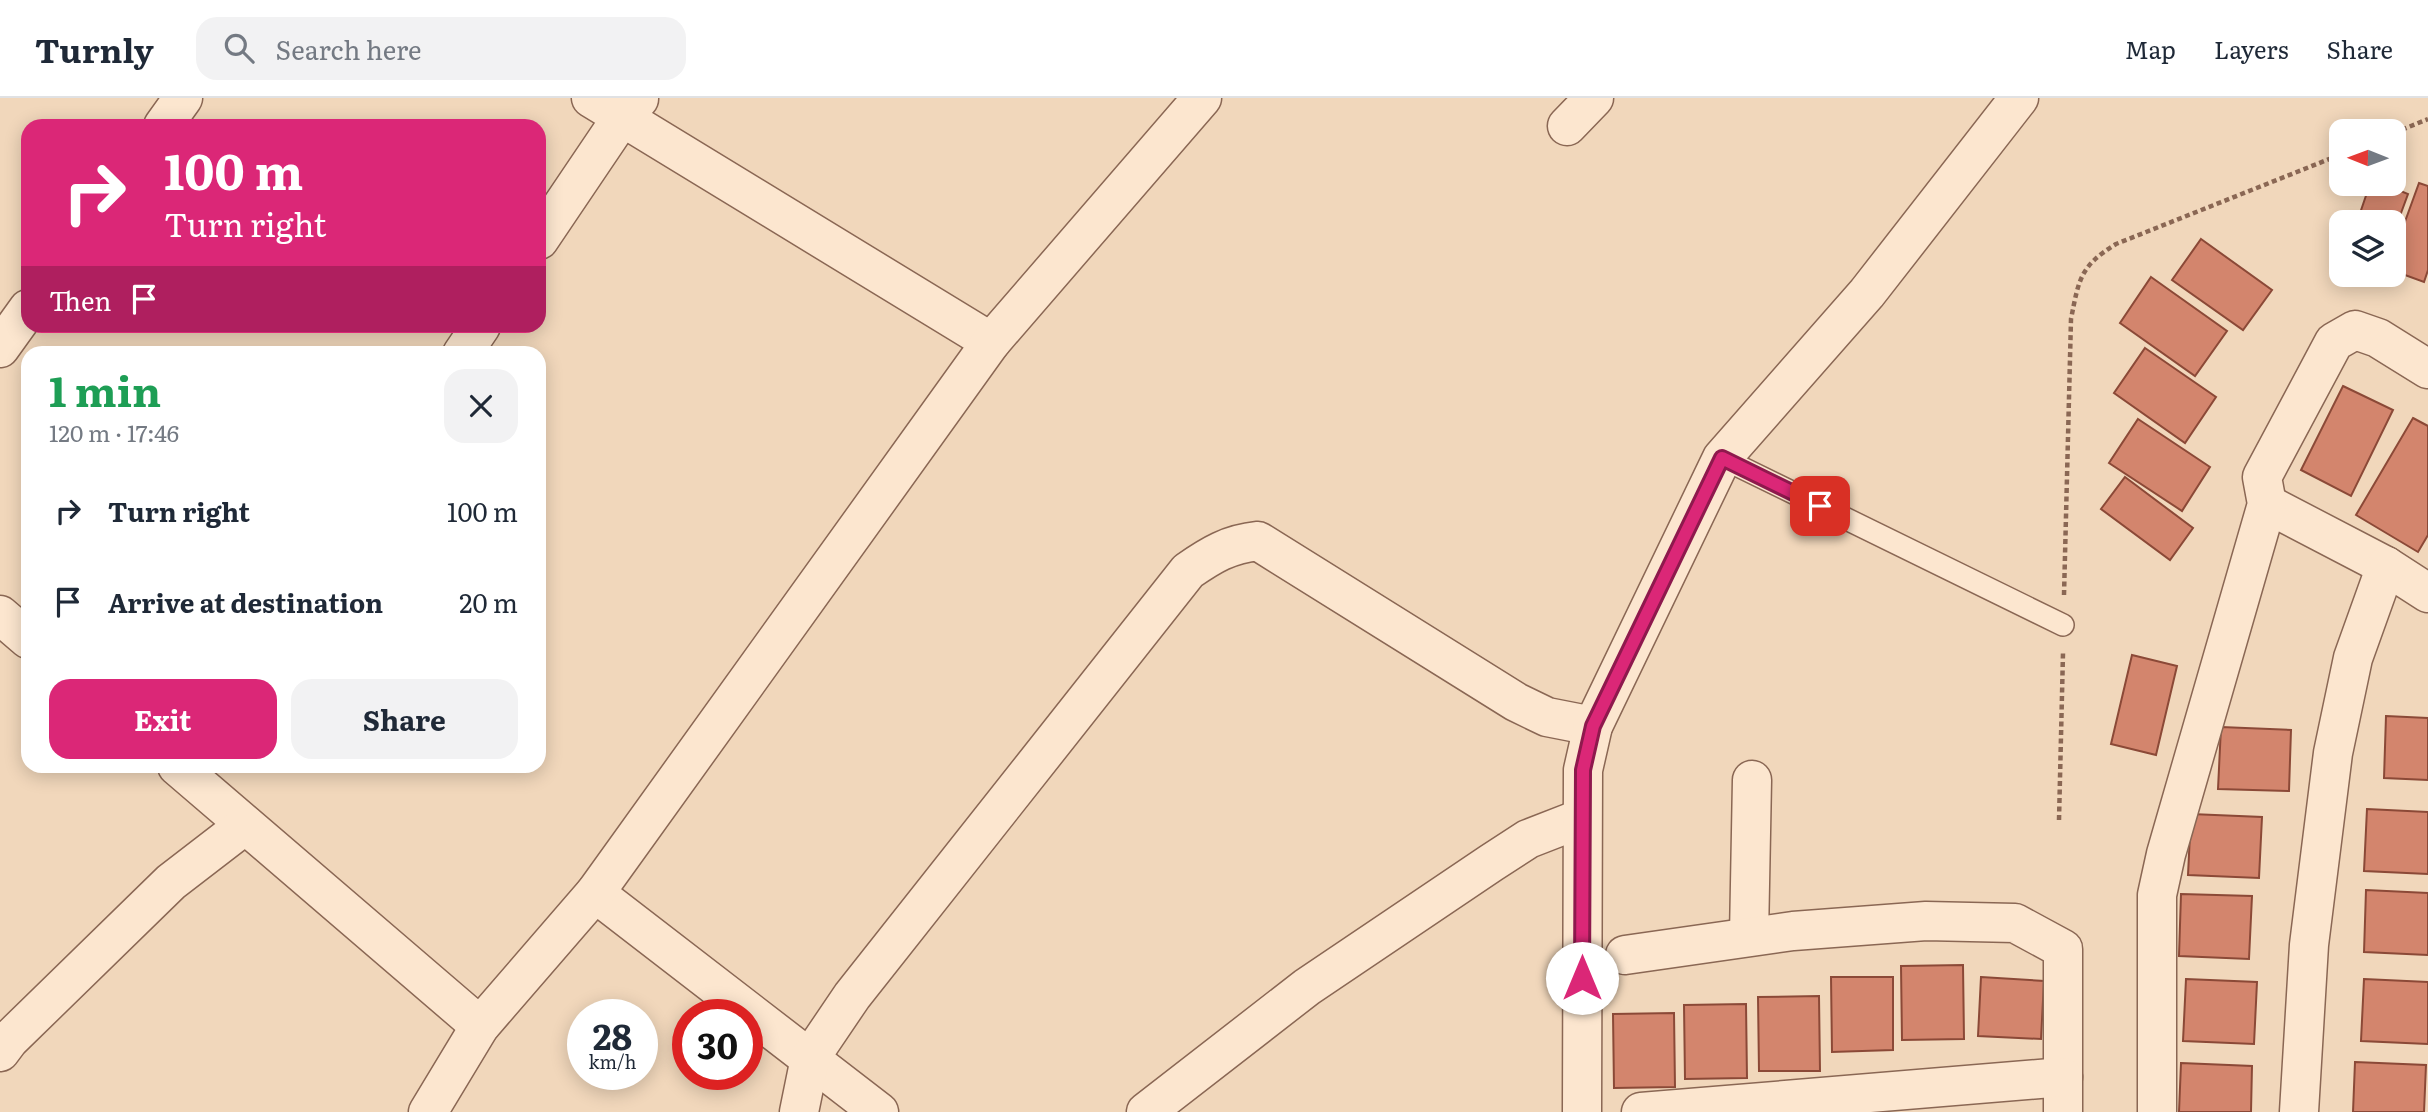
<!DOCTYPE html>
<meta charset="utf-8">
<style>
:root{--surface:#fff;--page:#f2f2f3;--text:#1f2937;--muted:#747a83;--line:#e0e1e3;--accent:#db2777}
body{margin:0;font-family:Literata,serif;background:var(--page);color:var(--text);height:100vh;display:flex;flex-direction:column;font-size:26px;white-space:nowrap}
*{box-sizing:border-box;margin:0}
p{font-size:23px;color:var(--muted)}
.icon{flex:none;width:38px;height:38px;fill:none;stroke:currentColor;stroke-width:2;stroke-linecap:round;stroke-linejoin:round}
.map{position:relative;flex:1;overflow:hidden}
.panel{position:absolute;left:21px;top:248px;width:525px;height:427px;display:flex;flex-direction:column;background:var(--surface);border-radius:21px;box-shadow:0 4px 18px #0003}
.panel>*{flex:none}
.hud{position:absolute;left:21px;top:21px;width:525px;height:214px;border-radius:21px;box-shadow:0 4px 18px #0003;background:#db2777;color:#fff;overflow:hidden}
.needle{width:46px;rotate:271deg}
.tools{position:absolute;left:2329px;top:21px;display:grid;gap:14px}
.tools a{display:grid;place-items:center;width:77px;height:77px;border-radius:14px;background:var(--surface);box-shadow:0 4px 18px #0003;font-size:35px}
.speed{position:absolute;left:567px;top:901px;display:flex;gap:14px;font-size:35px;font-weight:700;text-align:center}
.speed>*{display:grid;place-content:center;width:91px;height:91px;border-radius:50%;background:var(--surface);box-shadow:0 4px 18px #0003;line-height:1}
.speed small{font-size:18px;font-weight:400}
.speed .limit{border:10px solid #d22;background:#fff;color:#111}
.pin{position:absolute;display:grid;place-items:center;width:60px;height:60px;color:#fff;margin:-30px;border-radius:14px;box-shadow:0 4px 10px #0006}
.me{position:absolute;width:77px;margin:-38px;rotate:0deg;stroke-linejoin:round;filter:drop-shadow(0 0 5px #0008)}
.turn{display:flex;align-items:center;gap:24px;height:147px;padding:0 28px;font-size:32px}
.turn .icon{width:91px;height:91px;stroke-width:2.5}
.turn b{display:block;font-size:49px;line-height:60px}
.then{display:flex;align-items:center;height:66px;padding:0 28px;background:#0003;gap:14px;font-size:26px}
.round{display:grid;place-items:center;flex:none;width:74px;height:74px;border-radius:21px;background:var(--page)}
.overview{display:flex;align-items:center;justify-content:space-between;height:119px;padding:0 28px}
h1{font-size:42px;font-weight:700;line-height:52px;color:#1e9e55}
.primary-button{display:flex;gap:14px;margin-top:auto;padding:14px 28px}
.primary-button a{flex:1;height:80px;border-radius:21px;background:var(--accent);color:#fff;font-size:28px;font-weight:700;line-height:80px;text-align:center}
.primary-button a+a{background:var(--page);color:var(--text)}
ul{padding:0;list-style:none}
li{display:flex;align-items:center;gap:21px;height:91px;padding:0 28px}
li div{flex:1}
li b{display:block;font-size:26px}
li em{font-style:normal}
header{display:flex;align-items:center;gap:42px;box-sizing:border-box;height:98px;padding:0 35px;background:var(--surface);border-bottom:2px solid var(--line)}
header strong{font-size:33px}
nav{display:flex;gap:38px;margin-inline-start:auto;font-size:24px}
.search{width:490px;height:63px;background:var(--page);display:flex;align-items:center;gap:18px;box-sizing:border-box;padding:0 24px;border-radius:21px;color:var(--muted);font-size:26px}
.map>svg:first-child{display:block}
.building{fill:#d3856d;stroke:#8b4937;stroke-width:2}
.lines{fill:none;stroke-linecap:round;stroke-linejoin:round}
.service-casing{stroke:#8a6754;stroke-width:24}
.minor-casing{stroke:#8a6754;stroke-width:41}
.path{stroke:#8a6754;stroke-width:4.5;stroke-dasharray:5 3.5;stroke-linecap:butt}
.service{stroke:#fce6cf;stroke-width:21}
.minor{stroke:#fce6cf;stroke-width:38}
.route-casing{stroke:#8e194d;stroke-width:18}
.route{stroke:#db2777;stroke-width:12}
</style>
<header>
<strong>Turnly</strong>
<div class="search"><svg class="icon" aria-label="search" viewBox="0 0 24 24"><circle cx="10" cy="10" r="6"/><path d="M15 15l6 6"/></svg>Search here</div>
<nav><a>Map</a><a>Layers</a><a>Share</a></nav>
</header>
<div class="map">
<svg width="2428" height="1014" viewBox="0 0 2428 1014">
<rect width="100%" height="100%" fill="#f1d7bb"/>
<!-- building -->
<g class="building">
<polygon points="2394,72 2404,76 2398,92 2408,96 2394,134 2394,124 2357,124 2370,86 2394,86"/>
<polygon points="2419,85 2428,88 2428,172 2424,184 2394,173 2394,154"/>
<polygon points="2201,141 2272,192 2243,232 2172,182"/>
<polygon points="2151,179 2227,233 2195,278 2120,225"/>
<polygon points="2145,250 2216,299 2185,345 2114,295"/>
<polygon points="2343,288 2393,312 2351,398 2301,372"/>
<polygon points="2413,320 2428,328 2428,437 2418,454 2356,417"/>
<polygon points="2138,321 2210,369 2182,413 2109,365"/>
<polygon points="2125,379 2193,430 2170,462 2101,411"/>
<polygon points="2132,557 2177,568 2156,657 2111,646"/>
<polygon points="2386,618 2428,620 2428,682 2384,680"/>
<polygon points="2221,629 2291,632 2289,693 2218,691"/>
<polygon points="2367,711 2428,714 2428,776 2364,773"/>
<polygon points="2191,716 2262,719 2259,780 2188,777"/>
<polygon points="2366,792 2428,795 2428,857 2364,854"/>
<polygon points="2181,796 2252,798 2249,861 2179,858"/>
<polygon points="1963,867 1964,941 1902,942 1901,868"/>
<polygon points="1831,879 1893,879 1893,952 1832,954"/>
<polygon points="1981,879 2044,883 2041,941 1978,938"/>
<polygon points="2186,881 2257,884 2254,946 2183,943"/>
<polygon points="2364,881 2428,884 2428,946 2361,943"/>
<polygon points="1819,898 1820,973 1759,973 1758,899"/>
<polygon points="1746,906 1747,980 1685,981 1684,907"/>
<polygon points="1674,915 1675,989 1614,990 1613,916"/>
<polygon points="2355,964 2426,967 2424,1014 2353,1014"/>
<polygon points="2181,965 2252,968 2251,1014 2179,1014"/>
</g>
<g class="lines">
<defs>
<polyline id="service" points="1722,360 2063,527"/>
<g id="minor">
<polyline points="591,0 991,244"/>
<polyline points="163,28 183,0"/>
<polyline points="1567,28 1594,0"/>
<polyline points="539,142 622,19 639,1"/>
<polyline points="0,250 28,211"/>
<polyline points="462,256 481,228"/>
<polyline points="2267,406 2386,468 2428,495"/>
<polyline points="0,517 28,541"/>
<polyline points="177,668 480,928"/>
<polyline points="595,795 879,1014"/>
<polyline points="1749,838 1752,682"/>
<polyline points="1625,857 1793,833 1926,823 2015,825 2063,851 2063,1014"/>
<polyline points="0,954 9,942 171,784 245,727"/>
<polyline points="428,1014 480,928 595,795 991,244 1202,0"/>
<path d="M 799,1014 L 810,960 L 852,898 L 1188,473 C 1211,457 1229,446 1258,443 L 1516,604 L 1547,619 L 1593,628"/>
<polyline points="1146,1014 1307,889 1491,765 1528,741 1582,720"/>
<polyline points="1582,1014 1583,672 1593,628 1722,360 1867,195 2019,0"/>
<polyline points="1641,1014 2063,979"/>
<polyline points="2157,1014 2157,797 2166,756 2267,406 2262,379 2334,244 2355,232 2378,240 2428,271"/>
<polyline points="2299,1014 2309,847 2333,655 2353,560 2386,468"/>
</g>
</defs>
<!-- service casing -->
<use href="#service" class="service-casing"/>
<!-- minor casing -->
<use href="#minor" class="minor-casing"/>
<!-- path -->
<g class="path">
<polyline points="2394,35 2428,21"/>
<path d="M 2064,497 L 2071,221 C 2079,181 2080,168 2116,146 L 2342,56"/>
<polyline points="2059,722 2063,555"/>
</g>
<!-- service -->
<use href="#service" class="service"/>
<!-- minor -->
<use href="#minor" class="minor"/>
</g>
<g class="lines">
<defs>
<polyline id="route" points="1582,880 1583,672 1593,628 1722,360 1820,408"/>
</defs>
<!-- route casing -->
<use href="#route" class="route-casing"/>
<!-- route -->
<use href="#route" class="route"/>
</g>
</svg>
<div class="tools">
<a><svg class="needle" viewBox="-14 -14 28 28"><path d="M0-13l5 13h-10z" fill="#e53935"/><path d="M0 13l5-13h-10z" fill="#747a83"/></svg></a>
<a><svg class="icon" aria-label="layers" viewBox="0 0 24 24"><path d="M12 4l9 5-9 5-9-5zM3 14l9 5 9-5"/></svg></a>
</div>
<div class="speed"><div>28<small>km/h</small></div><div class="limit">30</div></div>
<div class="pin" style="left:1820px;top:408px;background:#d93025"><svg class="icon" aria-label="arrive" viewBox="0 0 24 24"><path d="M6 21V4h12l-3 4 3 4H6"/></svg></div>
<svg class="me" style="left:1582px;top:880px" viewBox="-20 -20 40 40"><circle r="19" fill="#fff"/><path d="M0-13L10 11 0 6-10 11z" fill="#db2777"/></svg>
<div class="hud">
<div class="turn"><svg class="icon" aria-label="right" viewBox="0 0 24 24"><path d="M7 20v-9h11M14 6l5 5-5 5"/></svg><div><b>100 m</b>Turn right</div></div>
<div class="then">Then<svg class="icon" aria-label="arrive" viewBox="0 0 24 24"><path d="M6 21V4h12l-3 4 3 4H6"/></svg></div>
</div>
<section class="panel">
<div class="overview"><div><h1>1 min</h1><p>120 m · 17:46</p></div><a class="round"><svg class="icon" aria-label="close" viewBox="0 0 24 24"><path d="M6 6l12 12M18 6L6 18"/></svg></a></div>
<ul>
<li><svg class="icon" aria-label="right" viewBox="0 0 24 24"><path d="M7 20v-9h11M14 6l5 5-5 5"/></svg><div><b>Turn right</b></div><em>100 m</em></li>
<li><svg class="icon" aria-label="arrive" viewBox="0 0 24 24"><path d="M6 21V4h12l-3 4 3 4H6"/></svg><div><b>Arrive at destination</b></div><em>20 m</em></li>
</ul>
<div class="primary-button"><a>Exit</a><a>Share</a></div>
</section>
</div>
